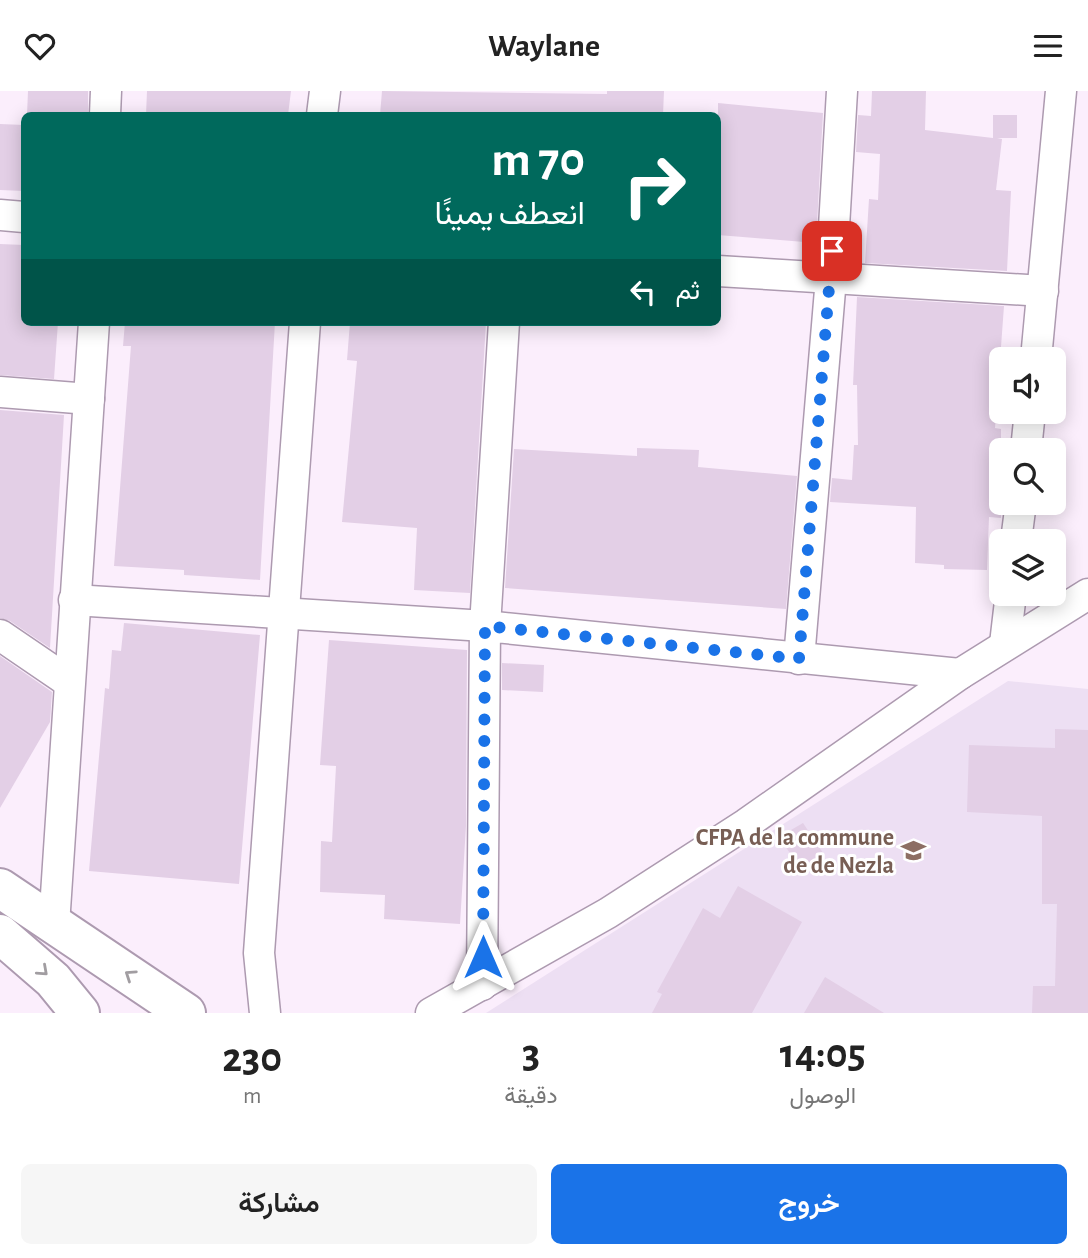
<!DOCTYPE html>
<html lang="ar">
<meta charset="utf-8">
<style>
:root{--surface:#fff;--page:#f6f6f6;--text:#222;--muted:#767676;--accent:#1a73e8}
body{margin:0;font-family:"Alegreya Sans",Vazirmatn,sans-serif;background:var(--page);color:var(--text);direction:rtl;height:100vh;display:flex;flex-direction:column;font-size:26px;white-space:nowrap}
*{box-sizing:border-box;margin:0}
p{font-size:23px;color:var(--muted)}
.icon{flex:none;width:38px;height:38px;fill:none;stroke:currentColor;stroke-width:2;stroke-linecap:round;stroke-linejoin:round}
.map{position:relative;height:922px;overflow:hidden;direction:ltr}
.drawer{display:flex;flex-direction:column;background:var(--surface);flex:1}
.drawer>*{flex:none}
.banner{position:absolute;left:21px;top:21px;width:700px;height:214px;border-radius:10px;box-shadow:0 4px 18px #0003;direction:rtl;background:#00695c;color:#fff;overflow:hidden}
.tools{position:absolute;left:989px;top:256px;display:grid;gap:14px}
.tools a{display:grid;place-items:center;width:77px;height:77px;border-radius:10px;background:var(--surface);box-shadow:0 4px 18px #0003;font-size:35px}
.pin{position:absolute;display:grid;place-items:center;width:60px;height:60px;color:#fff;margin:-30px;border-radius:14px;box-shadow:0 4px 10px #0006}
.me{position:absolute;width:77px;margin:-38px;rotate:0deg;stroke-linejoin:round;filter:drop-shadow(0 0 5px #0008)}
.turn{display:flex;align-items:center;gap:24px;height:147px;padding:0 21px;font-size:32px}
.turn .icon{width:91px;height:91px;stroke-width:2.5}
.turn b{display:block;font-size:49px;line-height:60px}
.then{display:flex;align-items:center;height:66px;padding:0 21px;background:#0003;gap:14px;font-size:26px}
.eta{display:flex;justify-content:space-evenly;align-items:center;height:119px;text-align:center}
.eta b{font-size:42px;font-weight:600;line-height:49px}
.button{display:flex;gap:14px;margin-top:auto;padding:14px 21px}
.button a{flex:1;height:80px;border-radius:10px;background:var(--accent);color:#fff;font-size:28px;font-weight:600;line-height:80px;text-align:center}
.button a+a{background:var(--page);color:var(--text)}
header{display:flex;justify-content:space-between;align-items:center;height:91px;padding:0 21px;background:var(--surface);font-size:32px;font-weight:600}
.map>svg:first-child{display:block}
.education{fill:#eddff3}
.building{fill:#e3cfe6}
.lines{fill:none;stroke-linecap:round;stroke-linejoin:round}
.street-casing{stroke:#ad9ab0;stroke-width:33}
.secondary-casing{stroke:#ad9ab0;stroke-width:42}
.street{stroke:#fff;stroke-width:30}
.secondary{stroke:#fff;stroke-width:38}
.oneway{stroke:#a19da1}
.route{stroke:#1a73e8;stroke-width:12;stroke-dasharray:0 21.6}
.labels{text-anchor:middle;stroke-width:6;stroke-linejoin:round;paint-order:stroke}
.education-label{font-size:24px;font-weight:bold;fill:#785e54;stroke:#fff;text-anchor:end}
</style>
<header><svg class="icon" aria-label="menu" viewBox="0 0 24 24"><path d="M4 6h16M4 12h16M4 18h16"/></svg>Waylane<svg class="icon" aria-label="heart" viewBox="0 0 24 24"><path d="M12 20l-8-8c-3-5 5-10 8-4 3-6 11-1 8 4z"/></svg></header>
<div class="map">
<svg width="1088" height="922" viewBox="0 0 1088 922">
<rect width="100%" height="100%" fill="#fbeefc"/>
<!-- education -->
<polygon class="education" points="1008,590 1088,598 1088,922 486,922"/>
<!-- building -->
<g class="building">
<polygon points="28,0 88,0 88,24 27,24"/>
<polygon points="147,0 291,0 288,24 146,24"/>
<polygon points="382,0 607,3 607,0 664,0 663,24 380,24"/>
<polygon points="872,0 926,0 925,39 993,47 993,24 1017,24 1017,47 997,47 1002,48 996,99 1011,100 1007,180 865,172 869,108 878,109 880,63 856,61 858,24 871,25"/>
<polygon points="718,12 823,22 816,152 718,144"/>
<polygon points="0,33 24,34 24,100 0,99"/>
<polygon points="0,153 24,154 24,231 58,231 54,288 0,284"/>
<polygon points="857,206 1004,215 995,337 1001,338 1001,427 989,426 987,479 944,478 944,474 915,472 916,416 830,411 832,387 852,389 854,354 858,354 857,294 853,294"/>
<polygon points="125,231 275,231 260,489 184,484 184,479 114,475 131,255 123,255"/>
<polygon points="350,231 486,231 470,502 414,499 417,437 342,431 357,270 347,269"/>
<polygon points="0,319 64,324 50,557 10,530 0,527"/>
<polygon points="637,357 699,359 698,376 797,385 786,518 505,497 514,358 637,365"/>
<polygon points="124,532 260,544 239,793 89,780 105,597 109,598 112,559 121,560"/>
<polygon points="329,549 467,559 466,735 460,833 384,828 385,804 320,801 321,750 332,751 336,675 320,674"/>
<polygon points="0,565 52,601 50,631 0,717"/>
<polygon points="502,572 544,574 543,601 502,599"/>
<polygon points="1055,638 1088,639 1088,922 1032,922 1033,895 1055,895 1057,813 1042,813 1042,725 967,721 969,654 1055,657"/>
<polygon points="803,732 823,762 800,777 779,746"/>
<polygon points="738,795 802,831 752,922 652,922 662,903 657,901 703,817 720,827"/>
<polygon points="825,886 884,922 804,922"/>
</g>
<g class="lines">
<defs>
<g id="street">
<polyline points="105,24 106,0"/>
<polyline points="322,24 325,0"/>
<polyline points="0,124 24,126"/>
<polyline points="718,180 1043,200"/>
<polyline points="1036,268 1061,0"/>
<polyline points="0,301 89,308"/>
<polyline points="1026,359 1030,320"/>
<polyline points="1016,450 1021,411"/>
<polyline points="74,509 485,535 504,231"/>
<polyline points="0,544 69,591"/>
<polyline points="1005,553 1011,502"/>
<polyline points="799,568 831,187 842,0"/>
<polyline points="54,834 94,231"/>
<polyline points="482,894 485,535 960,583"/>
<polyline points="265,922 259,862 305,231"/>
<polyline points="431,922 608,822 746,733 960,583 1088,503"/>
</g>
<g id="secondary">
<polyline points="0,797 186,922"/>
<polyline points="0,843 53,889 80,922"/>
</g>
</defs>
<!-- street casing -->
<use href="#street" class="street-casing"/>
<!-- secondary casing -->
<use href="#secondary" class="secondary-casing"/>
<!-- street -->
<use href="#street" class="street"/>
<!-- secondary -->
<use href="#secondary" class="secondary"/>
</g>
<!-- one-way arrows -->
<defs><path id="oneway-chevron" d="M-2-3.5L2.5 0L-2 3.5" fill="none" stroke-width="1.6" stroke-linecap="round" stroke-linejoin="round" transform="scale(1.75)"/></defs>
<g class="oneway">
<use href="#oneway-chevron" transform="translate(43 880) rotate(42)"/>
<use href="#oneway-chevron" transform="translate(130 884) rotate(-146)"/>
</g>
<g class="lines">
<!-- route -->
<polyline class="route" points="483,866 485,535 799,568 832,160"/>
</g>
<!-- icons -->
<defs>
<symbol id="university-bare" viewBox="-9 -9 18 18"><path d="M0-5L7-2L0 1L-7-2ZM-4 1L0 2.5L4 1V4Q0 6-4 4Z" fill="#8d6e63" stroke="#fff" stroke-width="2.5" paint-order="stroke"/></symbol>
</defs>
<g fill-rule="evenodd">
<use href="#university-bare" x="896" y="742" width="35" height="35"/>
</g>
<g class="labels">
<!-- education labels -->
<g class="education-label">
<text x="894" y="754">CFPA de la commune<tspan x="894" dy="28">de de Nezla</tspan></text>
</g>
</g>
</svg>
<div class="tools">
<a><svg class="icon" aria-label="sound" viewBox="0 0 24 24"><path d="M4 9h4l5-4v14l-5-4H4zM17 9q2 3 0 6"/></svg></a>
<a><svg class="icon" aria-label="search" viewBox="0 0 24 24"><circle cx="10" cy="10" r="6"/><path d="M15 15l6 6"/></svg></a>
<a><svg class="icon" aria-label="layers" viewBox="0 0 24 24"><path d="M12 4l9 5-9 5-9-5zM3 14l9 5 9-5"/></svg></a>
</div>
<div class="pin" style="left:832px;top:160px;background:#d93025"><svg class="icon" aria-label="arrive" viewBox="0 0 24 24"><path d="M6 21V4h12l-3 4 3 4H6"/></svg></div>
<svg class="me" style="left:483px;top:866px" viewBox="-20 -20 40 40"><path d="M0-17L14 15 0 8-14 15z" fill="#1a73e8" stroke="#fff" stroke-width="4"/></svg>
<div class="banner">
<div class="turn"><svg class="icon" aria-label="right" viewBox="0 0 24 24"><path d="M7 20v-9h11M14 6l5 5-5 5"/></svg><div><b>70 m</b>انعطف يمينًا</div></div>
<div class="then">ثم<svg class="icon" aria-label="left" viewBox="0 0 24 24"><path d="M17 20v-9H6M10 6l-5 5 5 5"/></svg></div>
</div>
</div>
<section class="drawer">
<div class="eta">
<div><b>14:05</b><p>الوصول</p></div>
<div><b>3</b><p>دقيقة</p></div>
<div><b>230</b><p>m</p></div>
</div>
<div class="button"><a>خروج</a><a>مشاركة</a></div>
</section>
